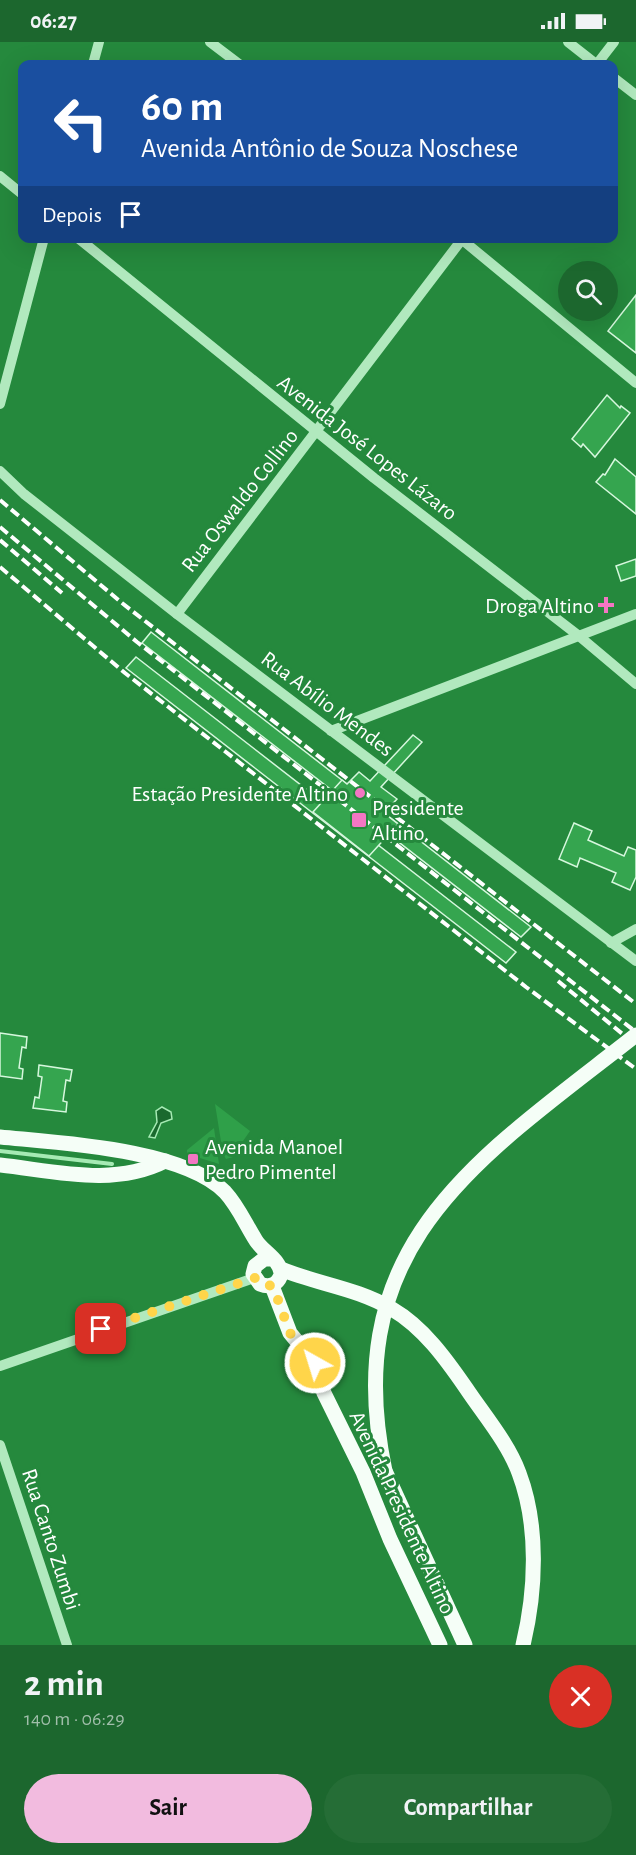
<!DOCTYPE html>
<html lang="pt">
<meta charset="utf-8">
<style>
:root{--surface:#1c672e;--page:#256d36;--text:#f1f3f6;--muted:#a0beaa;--accent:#f2bbdf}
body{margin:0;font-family:"Alegreya Sans",sans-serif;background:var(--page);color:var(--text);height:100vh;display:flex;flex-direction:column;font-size:22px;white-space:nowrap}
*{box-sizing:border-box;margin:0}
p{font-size:20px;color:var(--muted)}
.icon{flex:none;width:33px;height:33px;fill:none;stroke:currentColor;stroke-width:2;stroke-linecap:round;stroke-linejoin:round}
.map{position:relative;height:1603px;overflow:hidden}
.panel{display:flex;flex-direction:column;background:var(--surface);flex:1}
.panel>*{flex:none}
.top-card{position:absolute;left:18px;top:18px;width:600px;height:183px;border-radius:12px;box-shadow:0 6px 24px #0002;background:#1a4fa0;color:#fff;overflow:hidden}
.buttons{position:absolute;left:558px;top:219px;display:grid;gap:12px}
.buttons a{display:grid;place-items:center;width:60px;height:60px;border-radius:50%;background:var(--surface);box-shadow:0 6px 24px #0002;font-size:30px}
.pin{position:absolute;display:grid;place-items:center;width:51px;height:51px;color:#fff;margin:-26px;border-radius:12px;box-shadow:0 3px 9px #0006}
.me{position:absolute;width:66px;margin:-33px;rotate:321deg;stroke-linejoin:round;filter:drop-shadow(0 0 4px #0008)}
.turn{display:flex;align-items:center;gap:21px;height:126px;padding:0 24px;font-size:27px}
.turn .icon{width:78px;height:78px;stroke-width:2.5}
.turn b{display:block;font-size:42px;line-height:51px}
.then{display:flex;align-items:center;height:57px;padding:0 24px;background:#0003;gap:12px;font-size:22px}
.round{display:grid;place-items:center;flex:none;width:63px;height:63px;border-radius:32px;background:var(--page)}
.summary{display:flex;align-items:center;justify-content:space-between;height:102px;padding:0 24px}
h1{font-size:36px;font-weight:700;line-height:45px}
.cta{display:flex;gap:12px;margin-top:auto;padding:12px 24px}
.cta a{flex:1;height:69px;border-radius:36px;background:var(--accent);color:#111;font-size:24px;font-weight:700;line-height:69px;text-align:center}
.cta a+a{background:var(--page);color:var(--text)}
.status{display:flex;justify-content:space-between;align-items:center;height:42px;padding:0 30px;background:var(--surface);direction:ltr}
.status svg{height:16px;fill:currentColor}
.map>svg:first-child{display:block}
.green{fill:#2fa049}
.water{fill:#1a692e;stroke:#a6eab4;stroke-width:1.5}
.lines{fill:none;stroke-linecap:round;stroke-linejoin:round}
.stream{stroke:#a6eab4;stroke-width:4}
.building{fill:#35a54f;stroke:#d6f7dd;stroke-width:1.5}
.minor{stroke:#b1e9be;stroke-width:10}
.major{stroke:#f5fef7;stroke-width:15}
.rail{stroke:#fff;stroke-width:4;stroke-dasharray:10 4.5;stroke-linecap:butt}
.major-bridge{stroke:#f5fef7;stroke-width:15}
.route{stroke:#ffd54a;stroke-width:10;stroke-dasharray:0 18}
.poi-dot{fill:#f376c3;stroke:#25893d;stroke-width:2}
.labels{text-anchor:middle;stroke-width:6;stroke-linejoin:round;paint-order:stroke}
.street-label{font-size:22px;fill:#fff;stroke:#25893d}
.poi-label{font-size:22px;fill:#fff;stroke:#25893d;text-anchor:end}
</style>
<div class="status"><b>06:27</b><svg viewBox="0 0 49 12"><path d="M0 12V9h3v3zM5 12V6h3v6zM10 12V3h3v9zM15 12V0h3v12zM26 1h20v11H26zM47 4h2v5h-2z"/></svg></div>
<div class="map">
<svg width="636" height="1603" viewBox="0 0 636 1603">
<rect width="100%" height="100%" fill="#25893d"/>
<!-- green -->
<g class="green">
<polygon points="215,1062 250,1089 236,1109 232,1108 233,1115 226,1117 223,1112"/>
<polygon points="214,1086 219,1122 187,1112 187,1108"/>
</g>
<!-- water -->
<polygon class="water" points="162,1065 171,1070 172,1077 161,1081 155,1096 149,1095 157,1080 156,1069"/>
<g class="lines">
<!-- stream -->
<polyline class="stream" points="0,1109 112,1122"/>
</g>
<!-- building -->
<g class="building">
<polygon points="636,253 636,311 608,289"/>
<polygon points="607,353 620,366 621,364 630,371 595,415 583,402 581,405 572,397"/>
<polygon points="615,417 636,435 636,472 596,440 603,432 605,433"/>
<polygon points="636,517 636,534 621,539 616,524"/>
<polygon points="151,590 347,742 531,885 521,895 142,601"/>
<polygon points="136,615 516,910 506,921 126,626"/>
<polygon points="413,693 422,700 381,745 397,757 384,771 398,782 369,814 313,770 342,738 347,742 359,730 370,739"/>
<polygon points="574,781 592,789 588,798 624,814 628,805 636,808 636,835 630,848 612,840 616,831 580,816 577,825 559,817"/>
<polygon points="0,991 27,995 26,1006 22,1005 19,1026 23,1027 22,1037 0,1034"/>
<polygon points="39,1023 72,1028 70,1039 66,1038 63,1059 67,1060 66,1070 33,1066 35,1055 39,1056 42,1035 38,1034"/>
</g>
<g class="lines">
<!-- minor -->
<g class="minor">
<polyline points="210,0 239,22"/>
<polyline points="568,0 596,22"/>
<polyline points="93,22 99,0"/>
<polyline points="597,22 614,0"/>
<polyline points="614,36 636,53"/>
<polyline points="0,134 22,152"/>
<polyline points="78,196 374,436 579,594 636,642"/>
<polyline points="460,196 636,341"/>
<polyline points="0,362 44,196"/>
<polyline points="0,429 24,452 177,572 636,919"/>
<polyline points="177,572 463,196"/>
<polyline points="331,689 636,572"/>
<polyline points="611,901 636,887"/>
<polyline points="0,1324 254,1236"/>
<polyline points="0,1403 67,1603"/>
</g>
<!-- major -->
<g class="major">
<path d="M 0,1095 C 60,1101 183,1107 225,1150 C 238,1164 245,1181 255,1197 C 262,1210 281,1217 281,1233 C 277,1243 270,1246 260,1242 L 253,1232 L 255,1224 L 264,1217 L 272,1217"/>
<path d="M 0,1123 C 55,1129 114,1145 165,1119"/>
<path d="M 281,1227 C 317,1242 357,1246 392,1267 C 423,1285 446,1317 466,1346 C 484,1373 508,1401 519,1431 C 539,1484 536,1549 523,1603"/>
<polyline points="272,1244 290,1291 315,1321 324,1351 363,1430 390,1497 440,1603"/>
<polyline points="385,1429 465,1603"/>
</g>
<!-- rail -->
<g class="rail">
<polyline points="0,458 122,561 636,962"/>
<polyline points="0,485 137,600 636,990"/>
<polyline points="0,498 62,551"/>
<polyline points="0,525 125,631 526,945 636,1027"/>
<polyline points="558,939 636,1003"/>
</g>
<!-- major-bridge -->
<path class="major-bridge" d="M 385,1429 C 337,1201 478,1117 636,993"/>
</g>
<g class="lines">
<!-- route -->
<polyline class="route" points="101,1287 255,1236 260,1242 273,1244 290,1291 315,1321"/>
</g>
<!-- markers -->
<g class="poi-dot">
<path d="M603 554h6v6h6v6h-6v6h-6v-6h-6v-6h6z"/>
<circle cx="360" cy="751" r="6"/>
<rect x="351" y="770" width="16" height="16" rx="3"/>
<rect x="187" y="1111" width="12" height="12" rx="3"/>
</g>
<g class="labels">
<!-- street labels -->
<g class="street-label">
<text transform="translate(368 405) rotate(38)" y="8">Avenida José Lopes Lázaro</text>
<text transform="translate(239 458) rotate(-52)" y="8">Rua Oswaldo Collino</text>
<text transform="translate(328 661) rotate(37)" y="8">Rua Abílio Mendes</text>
<text transform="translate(403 1470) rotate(65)" y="8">Avenida Presidente Altino</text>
<text transform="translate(52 1497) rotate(72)" y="8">Rua Canto Zumbi</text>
</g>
<!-- poi labels -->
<g class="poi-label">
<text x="594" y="571">Droga Altino</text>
<text x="348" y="759">Estação Presidente Altino</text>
<text x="372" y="773" text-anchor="start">Presidente<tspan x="372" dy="25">Altino</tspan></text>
<text x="205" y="1112" text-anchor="start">Avenida Manoel<tspan x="205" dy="25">Pedro Pimentel</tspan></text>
</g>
</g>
</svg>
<div class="buttons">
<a><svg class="icon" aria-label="search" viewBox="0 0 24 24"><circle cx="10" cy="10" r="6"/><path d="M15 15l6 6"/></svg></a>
</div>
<div class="pin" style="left:101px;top:1287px;background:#d93025"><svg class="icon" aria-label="arrive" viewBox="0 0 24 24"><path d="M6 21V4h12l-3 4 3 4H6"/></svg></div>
<svg class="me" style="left:315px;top:1321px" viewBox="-20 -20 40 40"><circle r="17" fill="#ffd54a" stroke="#fff" stroke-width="3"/><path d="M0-11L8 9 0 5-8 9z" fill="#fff"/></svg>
<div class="top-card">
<div class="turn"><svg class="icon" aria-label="left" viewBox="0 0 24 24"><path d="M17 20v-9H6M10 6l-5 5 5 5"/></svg><div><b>60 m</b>Avenida Antônio de Souza Noschese</div></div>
<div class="then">Depois<svg class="icon" aria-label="arrive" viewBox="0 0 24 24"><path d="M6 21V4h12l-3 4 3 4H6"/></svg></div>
</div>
</div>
<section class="panel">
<div class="summary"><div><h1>2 min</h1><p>140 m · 06:29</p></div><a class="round" style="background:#d93025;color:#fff"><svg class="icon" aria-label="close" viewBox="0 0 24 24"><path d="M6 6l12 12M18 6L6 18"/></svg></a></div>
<div class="cta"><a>Sair</a><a>Compartilhar</a></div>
</section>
